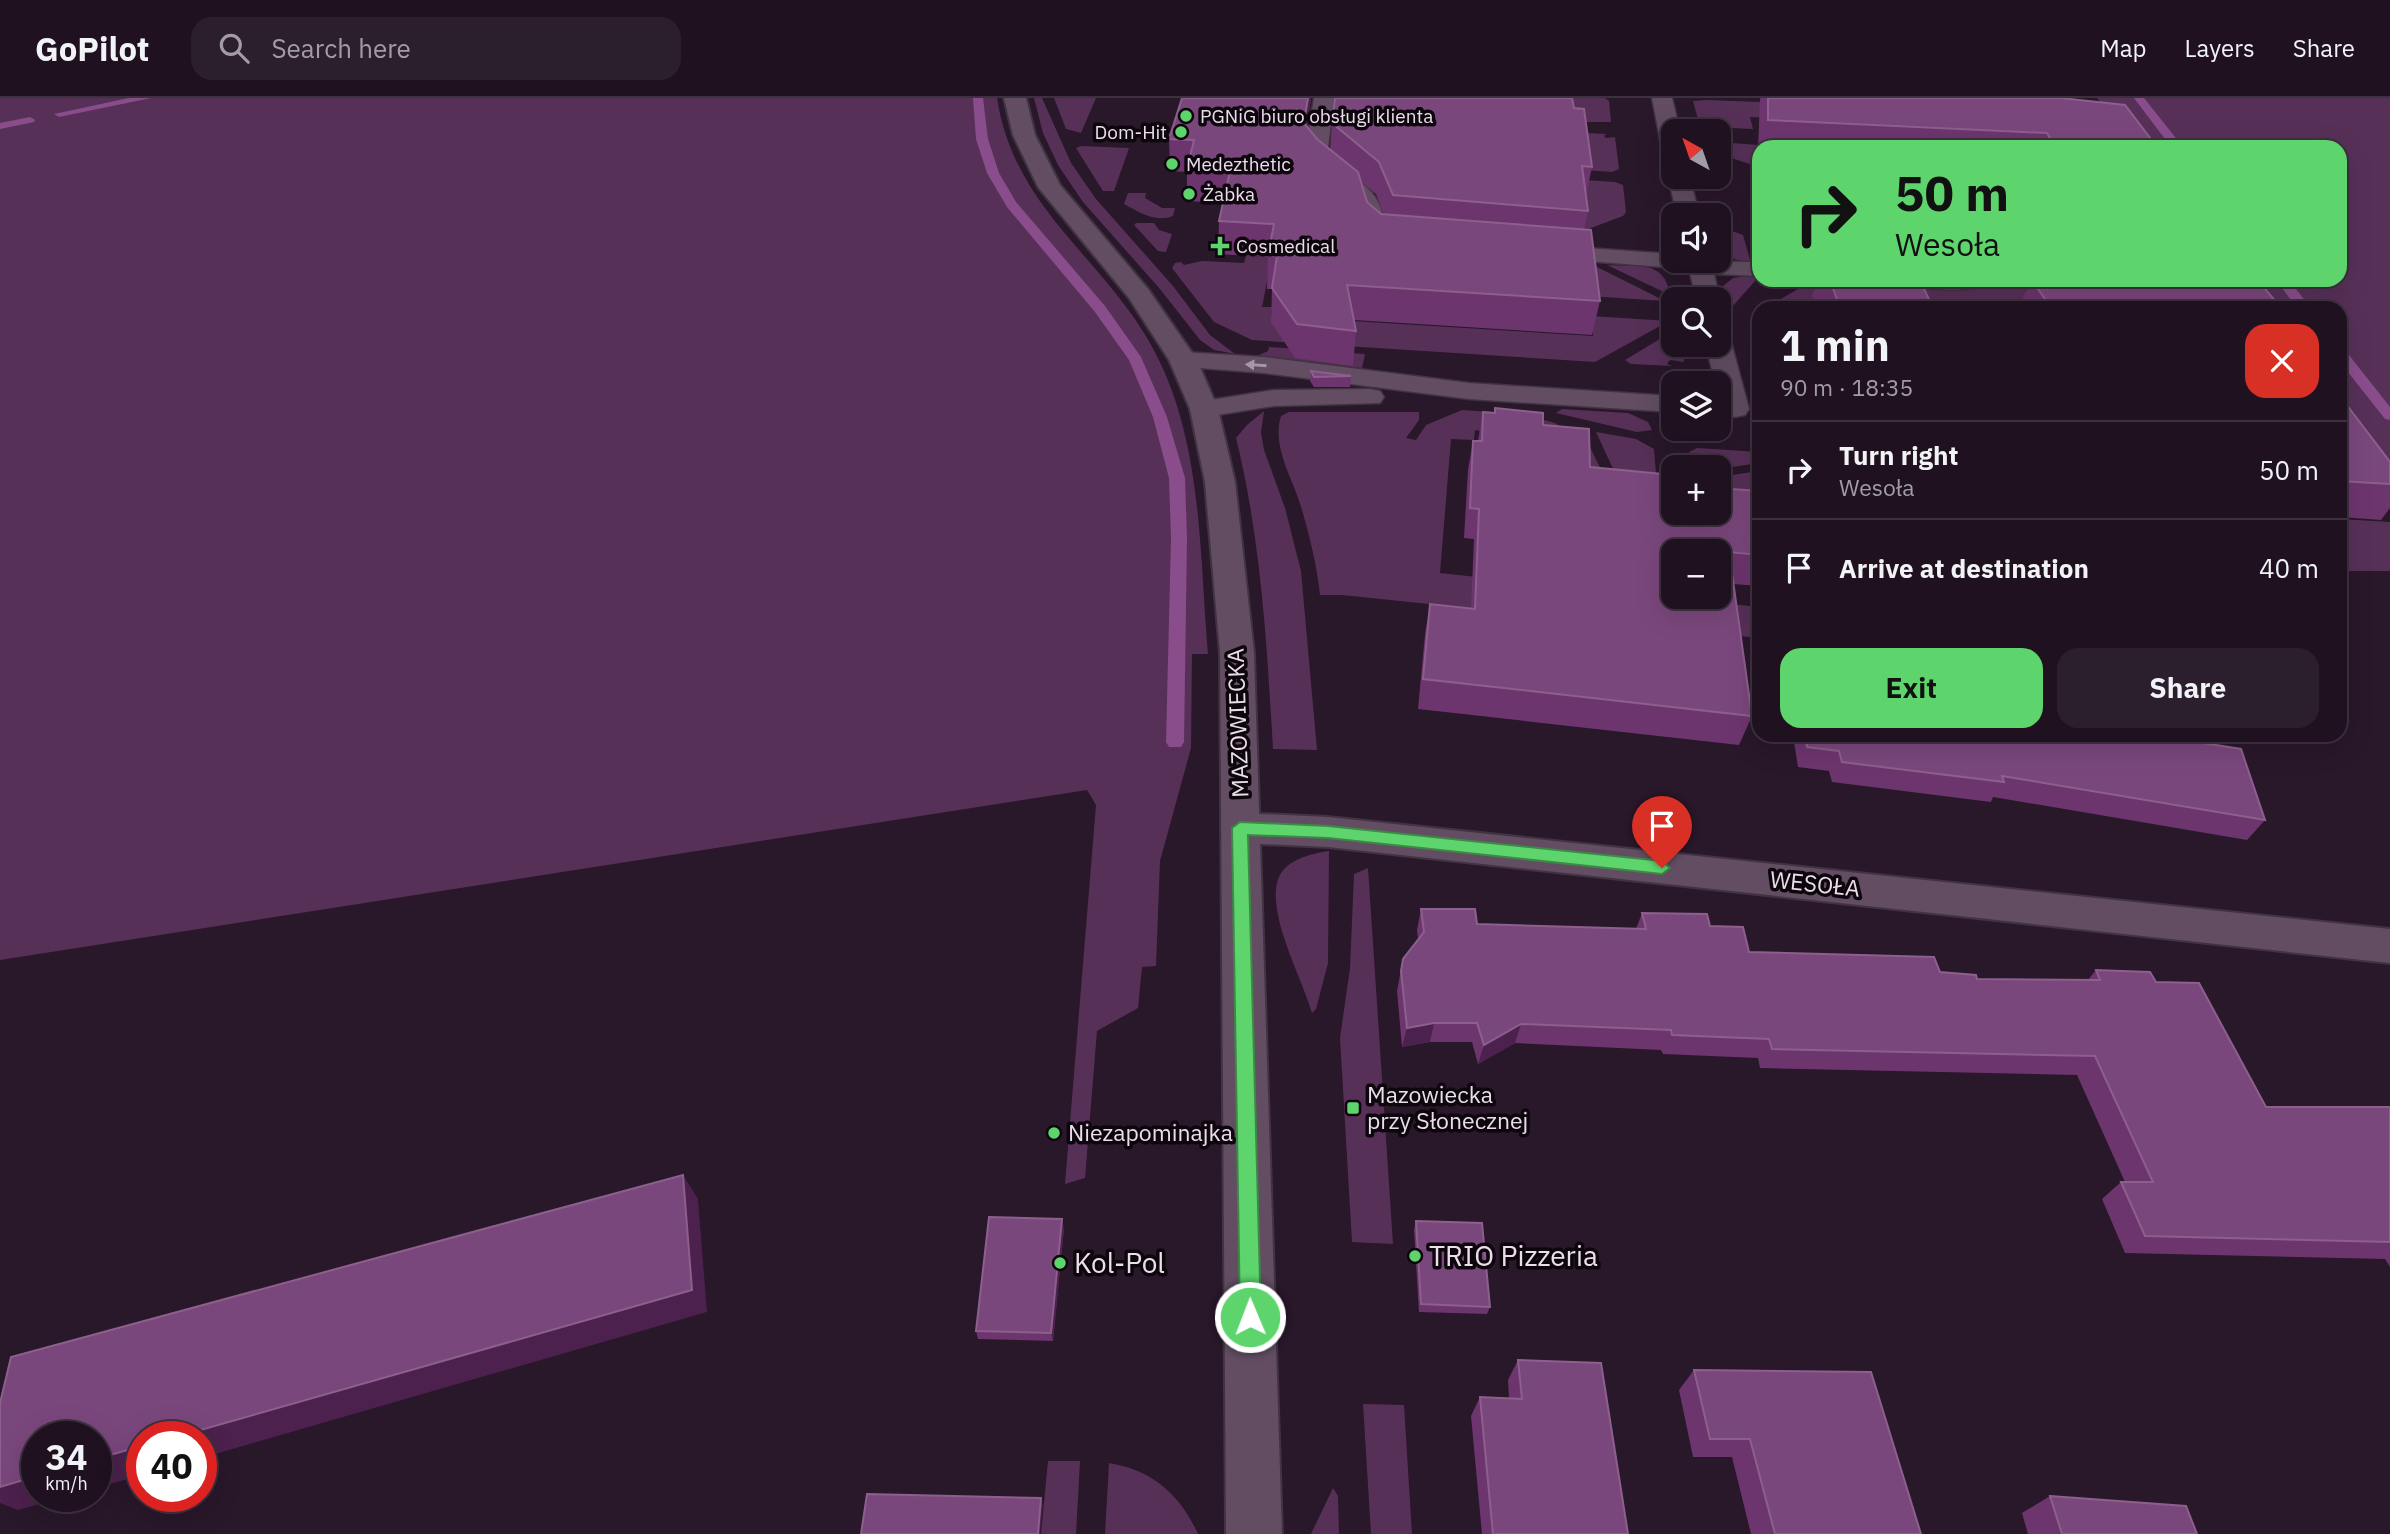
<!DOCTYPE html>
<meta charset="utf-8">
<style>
:root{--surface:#1f1120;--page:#2c1f2d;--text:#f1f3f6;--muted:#a19da5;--line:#3c313e;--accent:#5dd56c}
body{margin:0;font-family:"IBM Plex Sans",sans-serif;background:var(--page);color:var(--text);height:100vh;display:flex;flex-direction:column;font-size:26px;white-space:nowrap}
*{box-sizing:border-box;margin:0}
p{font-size:23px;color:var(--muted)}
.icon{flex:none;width:38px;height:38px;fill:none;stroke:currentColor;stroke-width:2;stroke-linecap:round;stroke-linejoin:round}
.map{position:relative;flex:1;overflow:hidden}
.details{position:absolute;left:1752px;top:203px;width:595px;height:441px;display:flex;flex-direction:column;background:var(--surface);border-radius:21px;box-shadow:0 7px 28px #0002,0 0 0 2px var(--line)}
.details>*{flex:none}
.banner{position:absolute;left:1752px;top:42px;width:595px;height:147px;border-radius:21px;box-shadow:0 7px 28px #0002,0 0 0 2px var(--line);background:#5dd56c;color:#111;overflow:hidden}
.needle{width:46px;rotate:320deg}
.buttons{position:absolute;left:1661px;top:21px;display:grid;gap:14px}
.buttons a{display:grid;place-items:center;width:70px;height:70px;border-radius:14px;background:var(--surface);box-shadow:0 7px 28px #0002,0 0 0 2px var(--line);font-size:35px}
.speed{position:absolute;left:21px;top:1323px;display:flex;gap:14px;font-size:35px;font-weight:700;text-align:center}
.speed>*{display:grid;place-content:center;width:91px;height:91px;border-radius:50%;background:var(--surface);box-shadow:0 7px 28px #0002,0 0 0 2px var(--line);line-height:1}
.speed small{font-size:18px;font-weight:400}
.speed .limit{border:10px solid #d22;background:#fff;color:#111}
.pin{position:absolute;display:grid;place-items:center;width:60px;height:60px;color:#fff;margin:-72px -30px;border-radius:50% 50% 50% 0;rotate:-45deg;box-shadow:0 0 7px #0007}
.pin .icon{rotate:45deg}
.me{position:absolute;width:77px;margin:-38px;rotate:359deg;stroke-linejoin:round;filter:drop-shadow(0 0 5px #0008)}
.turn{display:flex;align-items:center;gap:24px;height:147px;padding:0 28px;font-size:32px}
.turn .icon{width:91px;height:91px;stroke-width:2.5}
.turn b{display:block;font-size:49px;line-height:60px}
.round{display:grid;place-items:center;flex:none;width:74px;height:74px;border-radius:21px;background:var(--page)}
.summary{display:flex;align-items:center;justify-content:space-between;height:119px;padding:0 28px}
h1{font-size:42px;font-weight:700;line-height:52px}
.action{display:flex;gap:14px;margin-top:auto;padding:14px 28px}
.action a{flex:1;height:80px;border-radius:21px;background:var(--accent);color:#111;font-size:28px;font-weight:700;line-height:80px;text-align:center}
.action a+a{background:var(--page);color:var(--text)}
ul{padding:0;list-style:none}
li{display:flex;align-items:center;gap:21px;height:98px;padding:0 28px;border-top:2px solid var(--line)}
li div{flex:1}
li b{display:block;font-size:26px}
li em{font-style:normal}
header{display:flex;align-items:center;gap:42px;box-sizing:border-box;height:98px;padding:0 35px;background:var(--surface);border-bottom:2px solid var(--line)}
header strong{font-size:33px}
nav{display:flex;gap:38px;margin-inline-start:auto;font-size:24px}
.search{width:490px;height:63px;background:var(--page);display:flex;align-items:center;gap:18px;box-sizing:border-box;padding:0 24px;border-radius:21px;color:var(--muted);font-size:26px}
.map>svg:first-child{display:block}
.green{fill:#573058}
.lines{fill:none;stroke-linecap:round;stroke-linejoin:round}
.stream{fill:#8a4d8c;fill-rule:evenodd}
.service-casing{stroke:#413342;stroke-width:3}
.minor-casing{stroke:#413342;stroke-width:4}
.tertiary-casing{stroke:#413342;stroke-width:4}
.service{fill:#624d62;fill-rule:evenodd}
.minor{fill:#624d62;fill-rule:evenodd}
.tertiary{fill:#624d62;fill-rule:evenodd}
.wall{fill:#6d356e;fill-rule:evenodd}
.shaded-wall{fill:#4c214d}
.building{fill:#7a477c;stroke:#8c5f8d;stroke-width:2;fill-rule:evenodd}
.oneway{fill:#a696a6}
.route{fill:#5dd56c;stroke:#3c8a46;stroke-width:2}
.poi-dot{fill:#5dd56c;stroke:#0d060d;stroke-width:2.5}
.labels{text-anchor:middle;stroke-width:7;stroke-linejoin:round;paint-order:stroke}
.far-poi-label{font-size:19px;fill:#ebdeeb;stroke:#0d060d;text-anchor:start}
.street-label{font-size:23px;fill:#ebdeeb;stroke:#0d060d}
.poi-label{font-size:23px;fill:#ebdeeb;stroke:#0d060d;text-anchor:start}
.near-poi-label{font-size:28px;fill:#ebdeeb;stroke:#0d060d;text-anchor:start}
</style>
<header>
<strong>GoPilot</strong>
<div class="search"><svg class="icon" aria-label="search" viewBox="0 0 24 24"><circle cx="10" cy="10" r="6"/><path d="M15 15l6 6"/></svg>Search here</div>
<nav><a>Map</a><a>Layers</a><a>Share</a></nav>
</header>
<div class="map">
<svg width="2390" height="1436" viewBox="0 0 2390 1436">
<rect width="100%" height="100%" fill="#29172a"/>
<!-- green -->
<g class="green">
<path d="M 0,0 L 997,0 C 1014,110 1099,156 1150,245 C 1203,338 1199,452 1208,556 L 1192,556 L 1191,650 L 1160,763 L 1156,868 L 1142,869 L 1138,910 L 1097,933 L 1085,1080 L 1065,1086 L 1096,707 L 1087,692 L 0,862 Z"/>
<polygon points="1034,0 1042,0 1071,65 1096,101 1173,188 1210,237 1235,256 1214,252 1200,242 1160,191 1083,104 1058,67 1043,35"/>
<polygon points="1054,0 1096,0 1081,35 1066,31"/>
<polygon points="1562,0 1605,0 1609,3 1611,24 1565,24"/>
<polygon points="2097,0 2390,0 2390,404 2340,346 2340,210 2200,210 2068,182 2340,182 2340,49 2121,49 2112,20"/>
<polygon points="1706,2 1786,5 1798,21 1750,19 1753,31 1707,29 1710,27 1708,25 1699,25 1693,3"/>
<polygon points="1567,34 1606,36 1604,38 1606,40 1615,39 1619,71 1612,74 1571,71"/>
<polygon points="1718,44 1758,47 1759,69 1719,56"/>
<polygon points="1081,48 1129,50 1114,93 1103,93 1076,50"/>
<polygon points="1584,82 1615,84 1623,87 1626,114 1623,118 1559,142 1586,101"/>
<path d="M 1128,95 L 1146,95 L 1145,100 L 1162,110 L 1175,110 L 1173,118 C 1155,125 1139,114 1124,106 Z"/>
<polygon points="1136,125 1154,125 1159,132 1172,136 1166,154 1158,153 1134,127"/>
<polygon points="1719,133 1732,136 1732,133 1743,137 1751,165 1730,160 1719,154"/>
<polygon points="1246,158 1272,159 1262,209 1272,209 1271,218 1593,238 1591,218 1669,223 1595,264 1252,242 1214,224 1172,170 1175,165 1181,164 1184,167 1202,163 1244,165"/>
<polygon points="1593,167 1665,203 1588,198"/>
<path d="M 1607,167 C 1636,169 1665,161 1670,197 Z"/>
<polygon points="1754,177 1755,183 1730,211 1723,188 1733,180"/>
<polygon points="1813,182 1850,182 1875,206 1814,202 1815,210 1766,210"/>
<polygon points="2002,186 2029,192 2041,210 1903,207 1898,188 1970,190"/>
<polygon points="1673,233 1673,247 1681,247 1684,264 1670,262 1667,266 1672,268 1631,266 1625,262"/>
<polygon points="1269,249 1365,256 1362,270 1255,259 1268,253"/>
<polygon points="1562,311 1628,315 1648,324 1652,332 1637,334 1556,315"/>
<path d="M 1462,312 L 1521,316 L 1555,325 L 1589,347 L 1604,378 L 1537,343 L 1475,332 L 1474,342 L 1451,341 L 1440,475 L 1759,509 L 1759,540 L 1342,497 L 1320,497 C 1317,468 1310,440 1302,412 C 1294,382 1271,349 1281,318 L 1289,314 L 1419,314 L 1419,322 L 1406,340 L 1416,342 L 1426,327 Z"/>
<path d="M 1264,313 L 1261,334 L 1264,352 L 1285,410 L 1301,473 L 1317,652 L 1273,651 C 1267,548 1261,441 1236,340 L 1247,327 Z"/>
<polygon points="1596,334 1636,341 1654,351 1656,376 1644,373 1615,375"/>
<polygon points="1697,350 1759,354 1759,365 1719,371 1692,368 1689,354"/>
<polygon points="1759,373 1759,411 1719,402 1718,379"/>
<polygon points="2340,421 2390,424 2390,473 2340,473"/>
<path d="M 1329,753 L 1328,865 L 1316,911 L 1312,915 C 1302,880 1269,821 1277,785 C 1282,762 1310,756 1329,753 Z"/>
<polygon points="1368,770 1393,1146 1352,1144 1340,940 1350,870 1354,776"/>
<polygon points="1363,1306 1404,1307 1412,1436 1371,1436"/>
<polygon points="1048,1363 1080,1363 1076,1436 1041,1436"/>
<path d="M 1109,1365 C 1153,1372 1180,1397 1198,1436 L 1105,1436 Z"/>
<polygon points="1333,1390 1338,1398 1339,1436 1311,1436"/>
</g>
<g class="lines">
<!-- stream -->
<g class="stream">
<polygon points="129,0 151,0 59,19 54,16"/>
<polygon points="973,0 983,0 988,41 999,75 1016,104 1105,208 1141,259 1167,319 1185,380 1187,440 1184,644 1181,649 1169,649 1166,644 1171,440 1169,380 1153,319 1129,262 1095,214 1007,109 987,75 976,41"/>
<polygon points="2134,0 2144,0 2183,49 2171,49"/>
<polygon points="30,19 35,22 34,24 0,31 0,25"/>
<polygon points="2276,182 2289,182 2311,210 2297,210"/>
<polygon points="2340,251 2345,252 2390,309 2390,322 2385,321 2340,264"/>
</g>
<defs>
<g id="service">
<path d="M 1314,0 L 1334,0 L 1327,57 L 1330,63 C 1363,87 1379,89 1387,132 L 1403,138 L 1407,143 L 1403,148 L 1386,149 L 1368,140 L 1357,104 L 1314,72 L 1305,57 Z"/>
<polygon points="1652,0 1672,0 1680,33 1673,33 1673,57 1665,56 1662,51"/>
<polygon points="1673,74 1673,79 1690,79 1699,117 1677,117 1668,79"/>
<polygon points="1543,147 1673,156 1673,163 1759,164 1759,178 1714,176 1720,201 1718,204 1718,201 1696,201 1689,171 1535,159 1531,154 1535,149"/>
<path d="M 1911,182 L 1992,182 L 1989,187 C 1965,193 1938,193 1914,187 Z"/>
<polygon points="1718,236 1727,239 1731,244 1749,311 1745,317 1735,319 1725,317 1718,299 1718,285 1715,285 1706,247 1718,247"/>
<polygon points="1183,254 1264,259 1469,285 1673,298 1673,314 1469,301 1264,275 1174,268 1170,262 1174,256"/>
<polygon points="1370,291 1380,293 1384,299 1380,305 1274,308 1204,319 1194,317 1190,311 1194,305 1204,303 1274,292"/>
</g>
<polygon id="minor" points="1240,715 1328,719 2390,831 2390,865 1328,749 1240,745 1226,740 1221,730 1226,720"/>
<polygon id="tertiary" points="1004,0 1026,0 1035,37 1060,87 1148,191 1197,262 1218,311 1235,384 1254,555 1282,1436 1226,1436 1220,555 1205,384 1190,311 1169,262 1129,200 1038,89 1013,37"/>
</defs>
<!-- service casing -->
<use href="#service" class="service-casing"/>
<!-- minor casing -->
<use href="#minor" class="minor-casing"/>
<!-- tertiary casing -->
<use href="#tertiary" class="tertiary-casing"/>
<!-- service -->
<use href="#service" class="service"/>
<!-- minor -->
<use href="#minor" class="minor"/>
<!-- tertiary -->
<use href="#tertiary" class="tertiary"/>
</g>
<!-- wall -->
<g class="wall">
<path d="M 1311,0 L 1307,28 L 1317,41 L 1330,52 L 1332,25 L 1574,10 L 1592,69 L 1586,97 L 1588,113 L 1584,132 L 1600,203 L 1592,237 L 1354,222 L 1356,233 L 1353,268 L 1295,260 L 1271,224 L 1272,191 L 1267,191 L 1268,159 L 1218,156 L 1219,123 L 1223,105 L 1187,103 L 1187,74 L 1170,73 L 1169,41 ZM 1360,83 L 1376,96 L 1384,117 L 1381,116 L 1367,104 Z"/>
<polygon points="1760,0 2061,0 2157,49 1759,49 1758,53"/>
<polygon points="1818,182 1920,182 1933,210 1816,210 1812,198"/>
<polygon points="2031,182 2258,182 2281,210 2018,210"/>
<polygon points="1311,273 1351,278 1350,289 1314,289 1310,283"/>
<polygon points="2340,298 2390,364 2390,410 2381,422 2340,419"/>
<polygon points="1483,314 1543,327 1590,369 1673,415 1759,393 1759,488 1733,486 1752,618 1739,647 1418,611 1425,536 1430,506 1471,511 1474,441 1464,440 1468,372 1473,343 1478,343"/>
<polygon points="1793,637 2153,637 2265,722 2247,742 1993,699 1991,704 1832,684 1829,673 1798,669"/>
<polygon points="1421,811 1477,826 1636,831 1642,815 1710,828 1749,854 1940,874 1977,881 2088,882 2096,872 2156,884 2266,1009 2390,1009 2390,1169 2385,1161 2125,1155 2102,1101 2121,1084 2125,1084 2077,977 1760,970 1758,960 1663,956 1661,952 1515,945 1478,966 1472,944 1430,944 1402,949 1397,893 1403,861 1418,841 1417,832"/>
<polygon points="1416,1123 1490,1209 1487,1216 1419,1214 1414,1132"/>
<polygon points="1064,1130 1053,1243 978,1241 976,1233"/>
<polygon points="1518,1262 1628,1436 1482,1436 1471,1318 1480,1299 1509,1300 1508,1282"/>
<polygon points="1694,1272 1921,1436 1751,1436 1732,1359 1693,1359 1679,1292"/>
<polygon points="2050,1398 2197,1436 2028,1436 2022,1415"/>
</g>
<!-- shaded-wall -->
<g class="shaded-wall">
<polygon points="1308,0 1311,0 1302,57 1304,25"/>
<polygon points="1434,925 1430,944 1402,949 1407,930"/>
<polygon points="1521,926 1515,945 1478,966 1484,947"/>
<polygon points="683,1077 698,1101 707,1214 201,1360 201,1339 176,1339"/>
<polygon points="1062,1121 1064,1130 1053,1243 1051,1235"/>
<polygon points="142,1348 142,1377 96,1390 96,1361"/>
<polygon points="37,1378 37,1398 67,1398 18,1412 0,1405 0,1389"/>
<polygon points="1041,1400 1043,1407 1040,1436 1038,1436"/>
</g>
<!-- building -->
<g class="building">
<polygon points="1182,0 1308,0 1304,25 1317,41 1358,74 1367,104 1381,116 1591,132 1600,203 1347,187 1356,233 1297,226 1272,190 1277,158 1268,157 1274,126 1219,123 1230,73 1187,71 1194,42 1169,41"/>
<polygon points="1335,0 1572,0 1574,10 1584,11 1592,69 1582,68 1588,113 1393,97 1379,64 1332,25"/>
<polygon points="1768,0 2061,0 2125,7 2157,49 2055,49 2047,35 1768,22"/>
<polygon points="1830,182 1920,182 1933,210 1840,210"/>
<polygon points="2032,182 2062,183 2062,182 2258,182 2281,210 2051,210"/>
<polygon points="1311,273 1351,278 1314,279"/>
<polygon points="2340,298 2390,364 2390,386 2340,383"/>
<path d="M 1495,310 L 1543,315 L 1543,327 L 1589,331 L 1590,369 L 1673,377 L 1673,415 L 1718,415 L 1718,390 L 1759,393 L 1759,457 L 1729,454 L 1752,618 L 1423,581 L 1430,506 L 1475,511 L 1479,411 L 1470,410 L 1473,343 L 1482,343 L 1483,314 L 1495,315 ZM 1673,453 L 1718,453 L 1718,499 L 1673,499 Z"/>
<polygon points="1805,637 2153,637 2241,651 2265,722 2002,678 2004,684 1842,664 1839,653 1807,649"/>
<polygon points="1421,811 1475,811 1477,826 1646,831 1642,815 1707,816 1710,828 1743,829 1749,854 1934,859 1940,874 1976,877 1977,881 2100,882 2096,872 2150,874 2156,884 2199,885 2266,1009 2390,1009 2390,1144 2145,1138 2121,1084 2153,1084 2095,958 1772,951 1769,941 1672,937 1671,932 1521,926 1484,947 1477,925 1434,925 1407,930 1401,873 1403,861 1424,834"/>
<polygon points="683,1077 692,1192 176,1339 142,1339 142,1348 96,1361 96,1339 37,1339 37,1378 0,1389 0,1305 11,1259"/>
<polygon points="989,1119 1062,1121 1051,1235 976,1233"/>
<polygon points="1416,1123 1482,1125 1490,1209 1421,1206"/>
<polygon points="1518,1262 1601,1265 1628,1436 1493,1436 1480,1299 1522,1301"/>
<polygon points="1694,1272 1871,1274 1921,1436 1775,1436 1750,1341 1710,1341"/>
<polygon points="867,1396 1041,1400 1038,1436 861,1436"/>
<polygon points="2050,1398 2186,1408 2197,1436 2062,1436"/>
</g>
<!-- one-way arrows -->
<defs><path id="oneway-solid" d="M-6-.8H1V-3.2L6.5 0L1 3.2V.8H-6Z" transform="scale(1.75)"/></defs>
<use class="oneway" href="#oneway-solid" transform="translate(1256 267) rotate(-176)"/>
<!-- route -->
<polygon class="route" points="1240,724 1328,728 1662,763 1670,770 1662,776 1328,740 1248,737 1261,1219 1258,1227 1250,1230 1243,1227 1240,1219 1232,730"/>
<!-- markers -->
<g class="poi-dot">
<circle cx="1186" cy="18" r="7"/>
<circle cx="1181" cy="34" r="7"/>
<circle cx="1172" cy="66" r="7"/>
<circle cx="1189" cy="96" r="7"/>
<path d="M1216.5 137.5h7v7h7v7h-7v7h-7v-7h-7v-7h7z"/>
<rect x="1346" y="1003" width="14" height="14" rx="3.5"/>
<circle cx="1054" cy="1035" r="7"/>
<circle cx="1415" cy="1158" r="7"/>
<circle cx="1060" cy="1165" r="7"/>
</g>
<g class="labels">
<!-- far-poi labels -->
<g class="far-poi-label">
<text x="1200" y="25">PGNiG biuro obsługi klienta</text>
<text x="1167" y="41" text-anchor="end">Dom-Hit</text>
<text x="1186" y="73">Medezthetic</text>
<text x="1203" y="103">Żabka</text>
<text x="1236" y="155">Cosmedical</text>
</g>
<!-- street labels -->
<g class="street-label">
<text transform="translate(1238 625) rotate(-92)" y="8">MAZOWIECKA</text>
<text transform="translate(1815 786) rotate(6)" y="8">WESOŁA</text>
</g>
<!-- poi labels -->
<g class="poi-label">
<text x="1367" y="1005">Mazowiecka<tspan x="1367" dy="26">przy Słonecznej</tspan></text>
<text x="1068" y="1043">Niezapominajka</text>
</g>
<!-- near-poi labels -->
<g class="near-poi-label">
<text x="1429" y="1168">TRIO Pizzeria</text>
<text x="1074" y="1175">Kol-Pol</text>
</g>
</g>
</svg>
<div class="buttons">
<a><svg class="needle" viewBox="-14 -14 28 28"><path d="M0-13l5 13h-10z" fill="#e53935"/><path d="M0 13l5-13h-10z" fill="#a19da5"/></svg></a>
<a><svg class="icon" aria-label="sound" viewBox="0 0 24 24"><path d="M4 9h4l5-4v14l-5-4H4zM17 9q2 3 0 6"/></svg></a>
<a><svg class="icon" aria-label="search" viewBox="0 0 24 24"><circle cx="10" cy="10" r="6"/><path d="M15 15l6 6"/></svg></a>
<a><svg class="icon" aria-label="layers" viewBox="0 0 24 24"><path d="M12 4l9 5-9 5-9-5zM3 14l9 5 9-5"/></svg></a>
<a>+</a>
<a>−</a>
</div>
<div class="speed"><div>34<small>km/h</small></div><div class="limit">40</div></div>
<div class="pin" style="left:1662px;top:770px;background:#d93025"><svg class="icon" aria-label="arrive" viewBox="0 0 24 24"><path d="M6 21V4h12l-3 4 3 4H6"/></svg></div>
<svg class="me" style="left:1250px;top:1219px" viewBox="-20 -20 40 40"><circle r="17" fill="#5dd56c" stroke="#fff" stroke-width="3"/><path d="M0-11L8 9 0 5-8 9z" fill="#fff"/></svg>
<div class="banner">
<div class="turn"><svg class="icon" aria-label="right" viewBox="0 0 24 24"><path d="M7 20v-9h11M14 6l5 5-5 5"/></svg><div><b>50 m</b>Wesoła</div></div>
</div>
<section class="details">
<div class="summary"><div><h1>1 min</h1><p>90 m · 18:35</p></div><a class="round" style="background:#d93025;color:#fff"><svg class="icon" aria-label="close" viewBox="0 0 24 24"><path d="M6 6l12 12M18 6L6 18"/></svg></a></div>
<ul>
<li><svg class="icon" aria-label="right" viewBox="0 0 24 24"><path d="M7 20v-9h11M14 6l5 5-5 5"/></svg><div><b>Turn right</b><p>Wesoła</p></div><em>50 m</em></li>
<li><svg class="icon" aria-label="arrive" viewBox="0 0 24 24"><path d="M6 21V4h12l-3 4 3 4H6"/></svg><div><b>Arrive at destination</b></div><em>40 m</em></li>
</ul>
<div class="action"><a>Exit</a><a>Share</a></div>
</section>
</div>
